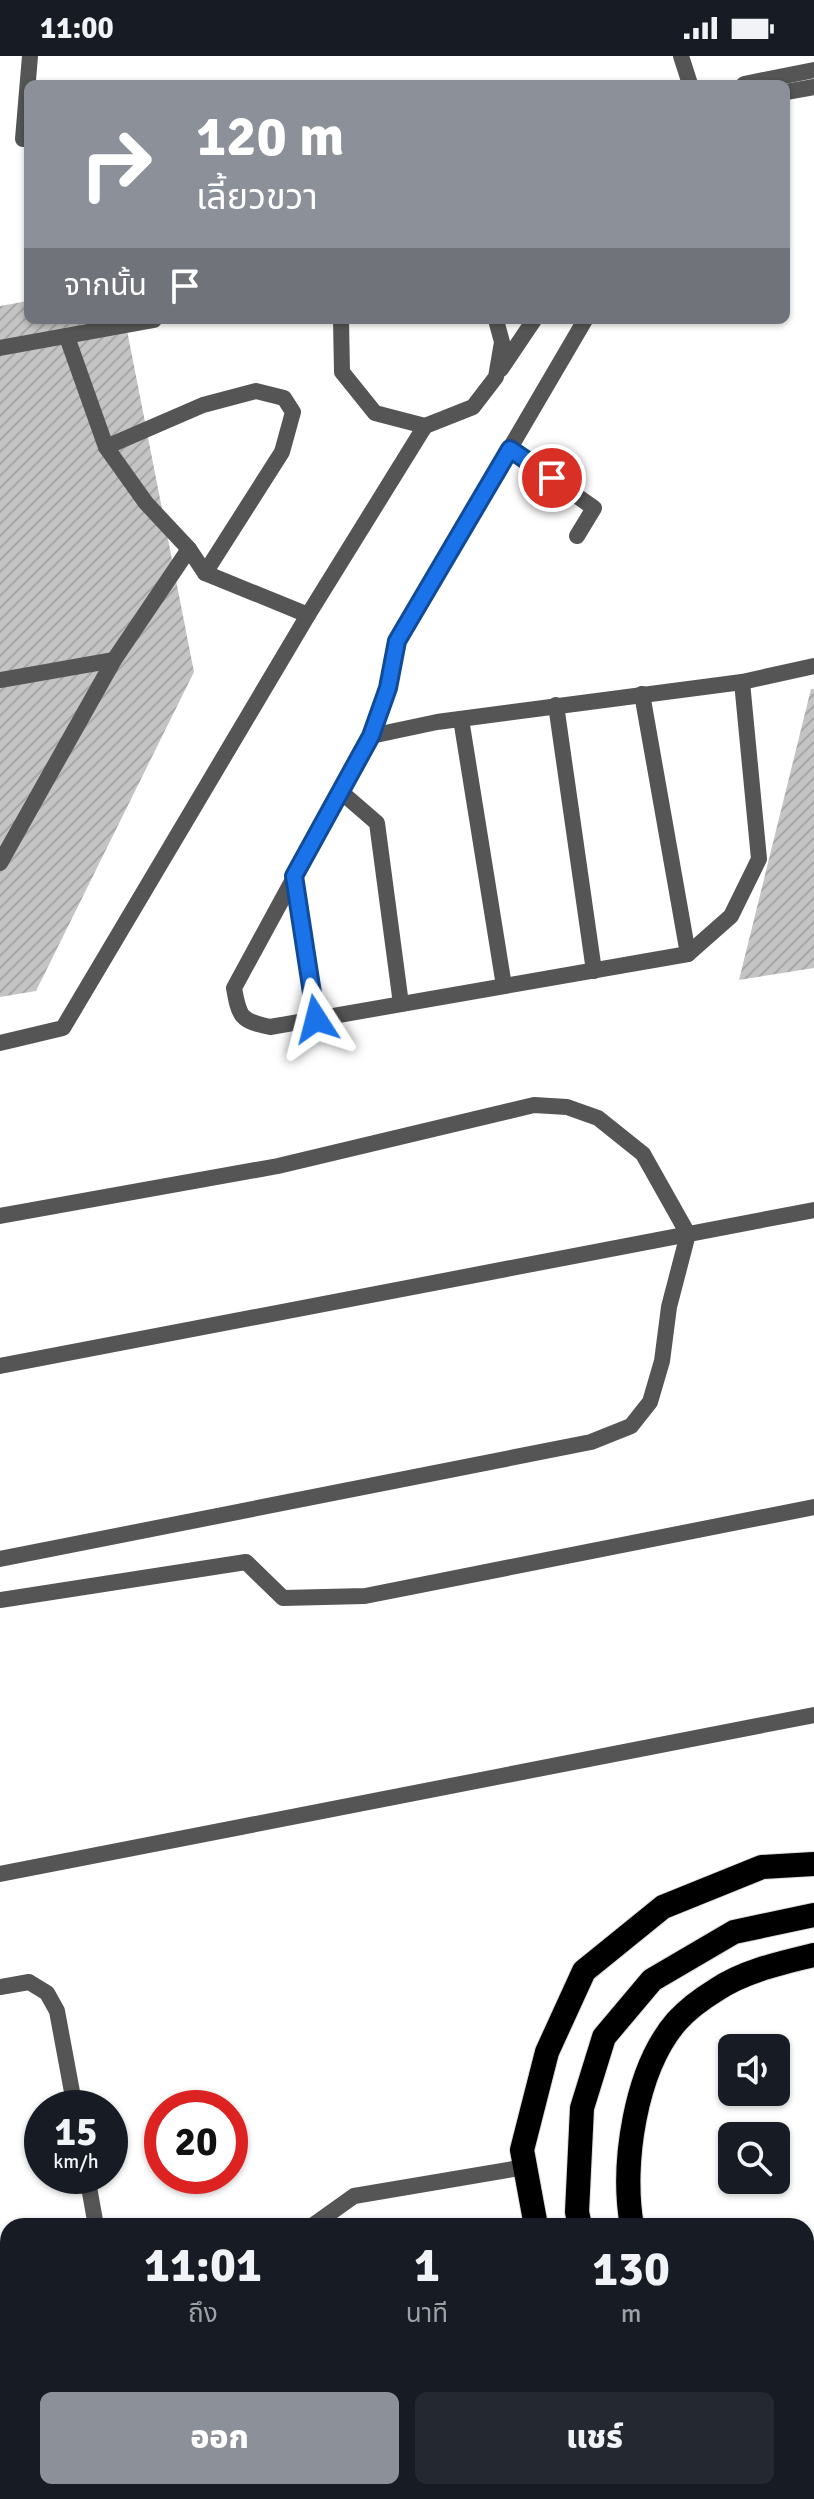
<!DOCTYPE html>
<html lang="th">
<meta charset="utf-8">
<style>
:root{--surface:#171b24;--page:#242831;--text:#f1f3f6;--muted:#9ea1a6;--accent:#8c9099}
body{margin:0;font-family:Signika,"Noto Sans Thai",sans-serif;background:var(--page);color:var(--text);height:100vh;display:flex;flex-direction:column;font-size:30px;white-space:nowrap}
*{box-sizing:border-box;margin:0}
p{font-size:26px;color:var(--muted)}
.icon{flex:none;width:44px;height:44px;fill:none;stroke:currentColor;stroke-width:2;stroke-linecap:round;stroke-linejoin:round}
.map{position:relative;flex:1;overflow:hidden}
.panel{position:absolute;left:0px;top:2162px;width:814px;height:282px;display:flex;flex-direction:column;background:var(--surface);border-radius:24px 24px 0 0;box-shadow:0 2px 6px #0004}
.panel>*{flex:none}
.banner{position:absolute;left:24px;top:24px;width:766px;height:244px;border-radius:12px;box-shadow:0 2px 6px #0004;background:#8c9099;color:#fff;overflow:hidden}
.tools{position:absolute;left:718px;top:1978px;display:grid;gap:16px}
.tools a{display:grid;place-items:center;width:72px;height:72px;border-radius:12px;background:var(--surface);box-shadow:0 2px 6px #0004;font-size:40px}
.speed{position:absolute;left:24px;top:2034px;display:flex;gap:16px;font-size:40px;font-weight:700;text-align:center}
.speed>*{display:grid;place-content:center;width:104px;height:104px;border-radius:50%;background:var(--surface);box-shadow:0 2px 6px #0004;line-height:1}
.speed small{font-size:20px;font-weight:400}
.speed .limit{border:12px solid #d22;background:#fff;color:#111}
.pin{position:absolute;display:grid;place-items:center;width:68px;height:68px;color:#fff;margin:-34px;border:4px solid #fff;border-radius:50%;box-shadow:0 2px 8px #0007}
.me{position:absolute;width:88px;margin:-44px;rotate:351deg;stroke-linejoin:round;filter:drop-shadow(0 0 6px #0008)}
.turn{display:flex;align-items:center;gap:28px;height:168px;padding:0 40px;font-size:36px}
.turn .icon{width:104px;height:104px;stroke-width:2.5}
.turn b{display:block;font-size:56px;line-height:68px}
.then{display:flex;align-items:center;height:76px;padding:0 40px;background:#0003;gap:16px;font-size:30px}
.eta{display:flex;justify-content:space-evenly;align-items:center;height:136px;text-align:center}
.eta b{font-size:48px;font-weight:800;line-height:56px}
.primary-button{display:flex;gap:16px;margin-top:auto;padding:16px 40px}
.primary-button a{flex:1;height:92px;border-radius:12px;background:var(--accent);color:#fff;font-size:32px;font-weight:800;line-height:92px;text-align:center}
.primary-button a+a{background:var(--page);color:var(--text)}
.status{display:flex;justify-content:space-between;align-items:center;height:56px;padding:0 40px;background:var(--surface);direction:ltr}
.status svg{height:22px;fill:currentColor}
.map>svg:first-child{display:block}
.building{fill:url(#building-hatch)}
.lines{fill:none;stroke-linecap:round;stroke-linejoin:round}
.highway-casing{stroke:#dbdbdb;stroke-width:26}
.lane{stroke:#555;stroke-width:16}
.street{stroke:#555;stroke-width:16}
.highway{stroke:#000;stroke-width:24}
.route-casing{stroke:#114b97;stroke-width:20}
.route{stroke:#1a73e8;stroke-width:14}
</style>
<div class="status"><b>11:00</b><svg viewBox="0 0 49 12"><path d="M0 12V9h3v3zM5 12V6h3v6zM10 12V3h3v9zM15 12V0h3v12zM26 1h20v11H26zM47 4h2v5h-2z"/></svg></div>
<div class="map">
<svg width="814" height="2443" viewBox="0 0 814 2443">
<defs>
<pattern id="building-hatch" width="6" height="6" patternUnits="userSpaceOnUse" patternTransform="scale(2)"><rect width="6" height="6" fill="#c4c4c4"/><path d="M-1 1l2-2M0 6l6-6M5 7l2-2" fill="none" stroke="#a7a7a7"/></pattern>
</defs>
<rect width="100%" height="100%" fill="#fff"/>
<!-- building -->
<g class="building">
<polygon points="28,245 28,264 125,264 194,616 36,935 0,941 0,250"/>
<polygon points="811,633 814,633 814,912 739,924"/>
</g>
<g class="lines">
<defs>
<g id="highway">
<polyline points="536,2170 522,2094 547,1996 584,1915 663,1851 762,1811 814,1808"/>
<polyline points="580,2170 577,2156 582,2052 604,1981 652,1924 734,1876 814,1859"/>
<path d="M 632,2170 C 621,2109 635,2013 677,1965 C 687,1954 703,1942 716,1934 C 744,1915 781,1907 814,1899"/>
<polyline points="664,2436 669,2443"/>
<polyline points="713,2436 718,2443"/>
<polyline points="764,2436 769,2443"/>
</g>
</defs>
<!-- highway casing -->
<use href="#highway" class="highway-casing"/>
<!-- lane -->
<g class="lane">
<polyline points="786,36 814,31"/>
<polyline points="341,264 342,316 375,357 425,370 473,351 496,321 502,286 496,264"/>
<path d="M 585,264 L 397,585 L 388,632 L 371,680 L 234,932 C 239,960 240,965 270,971 L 688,898 L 731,860 L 759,803 L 742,626"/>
<polyline points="67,281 106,391 146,447 189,493 205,517 308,559"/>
<polyline points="0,292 154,264"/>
<polyline points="501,313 534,264"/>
<polyline points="106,391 203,349 256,335 284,342 293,356 282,396 205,517"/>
<polyline points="510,393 594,452 577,480"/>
<polyline points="0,624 114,604"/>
<polyline points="642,638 688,898"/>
<polyline points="556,649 594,915"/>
<polyline points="461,663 504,930"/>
<polyline points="371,680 437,666 742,626 814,610"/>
<polyline points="340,735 377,767 401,948"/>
<polyline points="0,807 114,604 189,493"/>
<polyline points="294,820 316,963"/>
<polyline points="0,987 63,972 308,559 425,370"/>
<polyline points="0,1160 278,1110 534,1049 567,1051 598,1062 643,1098 688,1178 669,1251 662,1305 650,1346 631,1370 591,1386 0,1503"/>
<polyline points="0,1310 814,1154"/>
<polyline points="0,1544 246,1506 283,1542 365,1540 814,1451"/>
</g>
<!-- street -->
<g class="street">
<polyline points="681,0 690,28"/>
<polyline points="744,28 814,14"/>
<polyline points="23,83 30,0"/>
<polyline points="0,1818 814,1659"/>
<polyline points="0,1931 29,1926 47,1937 57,1955 75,2052"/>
<polyline points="87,2120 96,2170"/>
<polyline points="312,2170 354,2140 525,2111"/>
<polyline points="0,2277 8,2275"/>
</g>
<!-- highway -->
<use href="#highway" class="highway"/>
</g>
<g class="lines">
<defs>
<polyline id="route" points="316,963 294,820 371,680 388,632 397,585 510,393 552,422"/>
</defs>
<!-- route casing -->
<use href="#route" class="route-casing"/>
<!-- route -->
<use href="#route" class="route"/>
</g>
</svg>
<div class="tools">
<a><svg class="icon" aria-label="sound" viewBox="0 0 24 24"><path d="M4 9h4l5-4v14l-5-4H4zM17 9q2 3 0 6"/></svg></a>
<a><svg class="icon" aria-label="search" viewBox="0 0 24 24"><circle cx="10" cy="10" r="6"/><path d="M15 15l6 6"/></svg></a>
</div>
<div class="speed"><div>15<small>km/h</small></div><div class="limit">20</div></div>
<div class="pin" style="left:552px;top:422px;background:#d93025"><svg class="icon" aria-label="arrive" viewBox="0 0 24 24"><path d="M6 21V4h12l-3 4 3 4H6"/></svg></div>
<svg class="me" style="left:316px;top:963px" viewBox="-20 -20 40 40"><path d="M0-17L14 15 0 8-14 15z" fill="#1a73e8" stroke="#fff" stroke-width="4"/></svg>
<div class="banner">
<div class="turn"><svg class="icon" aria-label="right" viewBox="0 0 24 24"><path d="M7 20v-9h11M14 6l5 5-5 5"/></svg><div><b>120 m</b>เลี้ยวขวา</div></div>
<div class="then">จากนั้น<svg class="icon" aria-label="arrive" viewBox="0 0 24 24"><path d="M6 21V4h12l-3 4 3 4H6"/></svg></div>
</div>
<section class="panel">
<div class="eta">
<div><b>11:01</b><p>ถึง</p></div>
<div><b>1</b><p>นาที</p></div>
<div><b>130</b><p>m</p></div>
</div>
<div class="primary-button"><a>ออก</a><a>แชร์</a></div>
</section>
</div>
